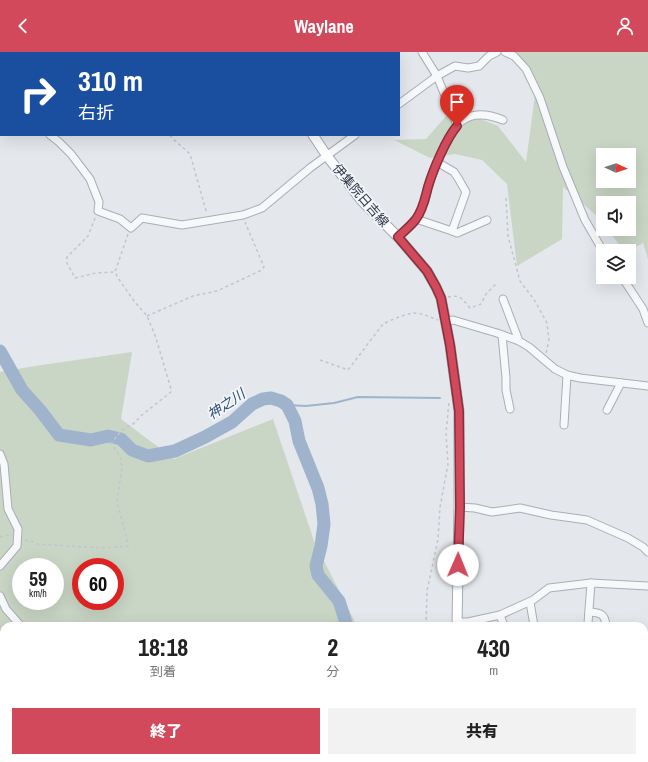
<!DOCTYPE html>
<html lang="ja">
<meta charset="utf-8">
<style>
:root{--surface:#fff;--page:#f2f2f2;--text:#222;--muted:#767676;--accent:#d1495b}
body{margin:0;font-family:"Archivo Narrow","Noto Sans JP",sans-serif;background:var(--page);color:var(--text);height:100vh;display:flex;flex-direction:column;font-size:15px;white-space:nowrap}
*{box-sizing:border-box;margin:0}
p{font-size:13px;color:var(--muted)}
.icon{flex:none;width:22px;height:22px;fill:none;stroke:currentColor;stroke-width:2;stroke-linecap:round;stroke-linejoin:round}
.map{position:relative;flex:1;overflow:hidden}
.details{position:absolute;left:0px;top:570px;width:648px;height:140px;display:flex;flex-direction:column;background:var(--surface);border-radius:12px 12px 0 0;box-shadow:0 4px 16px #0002}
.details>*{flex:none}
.banner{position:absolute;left:0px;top:0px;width:400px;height:84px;box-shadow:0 4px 16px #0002;background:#1a4fa0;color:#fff;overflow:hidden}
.needle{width:26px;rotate:93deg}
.buttons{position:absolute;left:596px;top:96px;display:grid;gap:8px}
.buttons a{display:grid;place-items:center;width:40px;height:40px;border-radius:0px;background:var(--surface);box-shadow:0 4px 16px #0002;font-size:20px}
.speed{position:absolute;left:12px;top:506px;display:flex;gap:8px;font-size:20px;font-weight:700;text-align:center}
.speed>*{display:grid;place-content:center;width:52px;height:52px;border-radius:50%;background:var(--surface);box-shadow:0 4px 16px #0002;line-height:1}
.speed small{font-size:10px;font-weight:400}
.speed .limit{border:6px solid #d22;background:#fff;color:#111}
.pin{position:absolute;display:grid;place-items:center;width:34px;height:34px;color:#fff;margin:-41px -17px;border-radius:50% 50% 50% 0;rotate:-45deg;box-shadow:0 0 4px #0007}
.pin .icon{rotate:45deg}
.me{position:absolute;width:44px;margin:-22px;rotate:1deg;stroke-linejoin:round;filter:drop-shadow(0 0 3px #0008)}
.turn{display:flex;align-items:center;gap:14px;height:84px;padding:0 12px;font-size:18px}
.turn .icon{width:52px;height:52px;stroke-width:2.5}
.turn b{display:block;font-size:28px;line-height:34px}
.eta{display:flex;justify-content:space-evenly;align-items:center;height:68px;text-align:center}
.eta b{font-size:24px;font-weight:800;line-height:28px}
.button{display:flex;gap:8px;margin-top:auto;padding:8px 12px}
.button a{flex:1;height:46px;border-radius:0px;background:var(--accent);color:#fff;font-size:16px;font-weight:800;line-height:46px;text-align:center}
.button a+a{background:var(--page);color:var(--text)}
header{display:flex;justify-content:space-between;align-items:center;height:52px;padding:0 12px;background:var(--accent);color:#fff;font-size:18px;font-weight:800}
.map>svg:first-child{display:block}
.green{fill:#c9d6c5;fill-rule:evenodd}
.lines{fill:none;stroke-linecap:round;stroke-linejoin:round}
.stream{stroke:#9fb4cc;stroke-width:2}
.river{stroke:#9fb4cc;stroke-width:13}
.minor-casing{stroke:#a9aeb7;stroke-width:9}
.major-casing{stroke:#a3abb8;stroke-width:11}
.path{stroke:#c2c5cb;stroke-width:1.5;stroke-dasharray:3 3;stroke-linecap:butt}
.minor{stroke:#f7f8fa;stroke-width:7}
.major{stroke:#fff;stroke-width:9}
.rail{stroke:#7d8696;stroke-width:2;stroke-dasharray:2 4;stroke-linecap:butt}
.route-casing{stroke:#882f3b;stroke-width:10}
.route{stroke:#d1495b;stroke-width:7}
.labels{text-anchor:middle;stroke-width:3.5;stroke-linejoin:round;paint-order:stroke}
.street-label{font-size:13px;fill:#2b3445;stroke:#f4f6f9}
.water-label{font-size:14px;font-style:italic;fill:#34527a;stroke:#f4f6f9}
</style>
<header><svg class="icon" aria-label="back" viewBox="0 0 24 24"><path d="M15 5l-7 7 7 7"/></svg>Waylane<svg class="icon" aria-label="person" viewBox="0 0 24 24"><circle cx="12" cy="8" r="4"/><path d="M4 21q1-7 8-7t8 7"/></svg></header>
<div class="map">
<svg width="648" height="710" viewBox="0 0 648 710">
<rect width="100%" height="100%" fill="#e4e7ec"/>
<!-- green -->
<g class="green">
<path d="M 509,0 L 648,0 L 648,207 L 643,191 L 628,199 L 624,199 L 607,177 L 629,177 L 629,151 L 603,151 L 603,172 L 597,164 L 563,135 L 562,187 L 517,214 L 507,132 L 482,108 L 455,102 L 430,106 L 394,88 L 426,87 L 446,64 L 468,62 L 498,74 L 526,110 L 537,28 ZM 603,103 L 629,103 L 629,129 L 603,129 Z"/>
<path d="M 132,300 L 121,367 L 174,407 L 273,367 L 314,489 L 357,574 L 4,574 L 4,706 L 95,706 L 94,710 L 0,710 L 0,320 L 35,314 ZM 21,515 L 55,515 L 55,549 L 21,549 ZM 81,515 L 115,515 L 115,549 L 81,549 Z"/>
<polygon points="330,706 352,706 354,710 332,710"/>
<polygon points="406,706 468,706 471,710 476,710 408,710"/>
</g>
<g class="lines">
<!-- stream -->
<polyline class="stream" points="287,353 306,354 334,351 358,345 440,346"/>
<!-- river -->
<g class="river">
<polyline points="0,299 22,338 40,358 59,383 91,388 108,384 121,387 132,398 148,404 175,399 205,385 232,370 252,352 263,347 271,346 281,349 287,353 295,369 299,389 318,436 322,452 324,472 321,494 316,514 318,523 339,549 347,574"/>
<polyline points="441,706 444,710"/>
</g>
<defs>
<g id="minor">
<polyline points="422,0 437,24 457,73"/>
<polyline points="505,0 514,4 526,17 540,46 563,115 585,168 603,199"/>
<polyline points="296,1 297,0"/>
<polyline points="399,52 437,24 455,14 468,16 479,14 489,4 497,0"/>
<polyline points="0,56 1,56"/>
<polyline points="50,83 59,90 71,102 90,127 99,150 98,159 120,167 131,176 142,166 182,173 243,163 262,156 310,116 355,83"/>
<path d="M 437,110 C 452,78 461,51 503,68"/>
<polyline points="452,179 457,181 487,168"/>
<polyline points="398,185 416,167 452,179 466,140 458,126 454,120 437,110 428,135 425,149 416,167"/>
<polyline points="622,225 643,257 648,271"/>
<polyline points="503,247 519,289"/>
<polyline points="446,269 453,268 497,281 519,289 529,295 555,317 567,323 580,326 648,334"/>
<polyline points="502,283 506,326 506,338 510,357"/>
<polyline points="607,358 621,331"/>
<polyline points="564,373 567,323"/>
<polyline points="0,402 4,412 8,457 18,477 17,494 0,514"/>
<polyline points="459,455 475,456 492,460 520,456 551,463 587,468 628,486 643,495 648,500"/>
<polyline points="0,544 6,557 21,574"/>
<polyline points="530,550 534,574"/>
<path d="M 589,560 C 600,561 605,561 606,574"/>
<polyline points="500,563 504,574"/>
<polyline points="457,570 468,570 500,563 533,548 549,536 591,531 648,534"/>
<polyline points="588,571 591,531"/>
<polyline points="0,689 4,688"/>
<polyline points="258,706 259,710"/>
<polyline points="275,706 285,710"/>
<polyline points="607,706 638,709 639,710"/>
<polyline points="496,709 504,706"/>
</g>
<g id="major">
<polyline points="249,0 250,1"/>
<polyline points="313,83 327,104 362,149 398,185 427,219 436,235 441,246 450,293 459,359 459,455 457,574"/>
<polyline points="494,706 497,710"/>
</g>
</defs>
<!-- minor casing -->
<use href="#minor" class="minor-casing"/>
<!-- major casing -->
<use href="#major" class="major-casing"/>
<!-- path -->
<g class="path">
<polyline points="155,0 155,1"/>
<polyline points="170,83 172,86 190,102 207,162"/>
<polyline points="506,146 508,184 520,229 535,249 547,271 549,288 546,301"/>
<polyline points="95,166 88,184 67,205 67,211 75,226 96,221 115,220"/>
<path d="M 448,245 C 461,242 462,247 470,256 L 481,252 L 486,242 L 496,232"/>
<polyline points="147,264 193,244 217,239 260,219 264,215 245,170"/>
<path d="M 320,308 L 348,318 L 383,272 C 391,268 405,262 413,261 C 422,261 430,265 438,268"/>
<polyline points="0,485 8,483 12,484"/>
<polyline points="25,488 34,490 37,492 104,496 128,494 126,483 117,450 122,415 120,404 112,393 112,390 122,378 133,372 142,363 171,340 171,337 155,283 147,264 134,249 118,226 115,220 128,182"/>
<polyline points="426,574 427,539 438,487 440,455 448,412 446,381 449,350"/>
<polyline points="426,710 429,706"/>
</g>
<!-- minor -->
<use href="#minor" class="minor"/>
<!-- major -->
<use href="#major" class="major"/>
<!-- rail -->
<polyline class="rail" points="644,710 648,707"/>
</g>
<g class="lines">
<defs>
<path id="route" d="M 457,74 C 446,87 433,118 428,135 C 425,146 423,158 416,167 C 411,174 404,179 398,185 L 427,219 L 436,235 L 441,246 L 450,293 L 459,359 L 460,455 L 458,513"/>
</defs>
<!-- route casing -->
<use href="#route" class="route-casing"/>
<!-- route -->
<use href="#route" class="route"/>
</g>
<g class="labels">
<!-- street labels -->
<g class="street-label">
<text transform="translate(361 143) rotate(49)" y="5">伊集院日吉線</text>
</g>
<!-- water labels -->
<g class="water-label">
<text transform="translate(226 352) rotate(-34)" y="5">神之川</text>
</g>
</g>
</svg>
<div class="buttons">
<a><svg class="needle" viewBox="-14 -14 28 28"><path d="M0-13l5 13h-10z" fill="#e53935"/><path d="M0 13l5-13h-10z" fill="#767676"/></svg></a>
<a><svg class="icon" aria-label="sound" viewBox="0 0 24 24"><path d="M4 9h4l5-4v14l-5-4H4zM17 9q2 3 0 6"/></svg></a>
<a><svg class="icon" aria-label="layers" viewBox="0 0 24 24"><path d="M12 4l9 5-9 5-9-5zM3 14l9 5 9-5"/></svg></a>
</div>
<div class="speed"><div>59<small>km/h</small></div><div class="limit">60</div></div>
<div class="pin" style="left:457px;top:74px;background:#d93025"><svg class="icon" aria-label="arrive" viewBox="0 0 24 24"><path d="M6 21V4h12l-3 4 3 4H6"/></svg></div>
<svg class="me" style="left:458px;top:513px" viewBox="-20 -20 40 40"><circle r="19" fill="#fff"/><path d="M0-13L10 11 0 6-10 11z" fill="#d1495b"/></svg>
<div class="banner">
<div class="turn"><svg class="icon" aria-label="right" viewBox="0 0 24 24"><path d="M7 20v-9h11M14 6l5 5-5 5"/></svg><div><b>310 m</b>右折</div></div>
</div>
<section class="details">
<div class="eta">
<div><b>18:18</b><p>到着</p></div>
<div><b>2</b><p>分</p></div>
<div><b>430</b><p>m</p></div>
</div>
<div class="button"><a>終了</a><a>共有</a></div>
</section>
</div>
